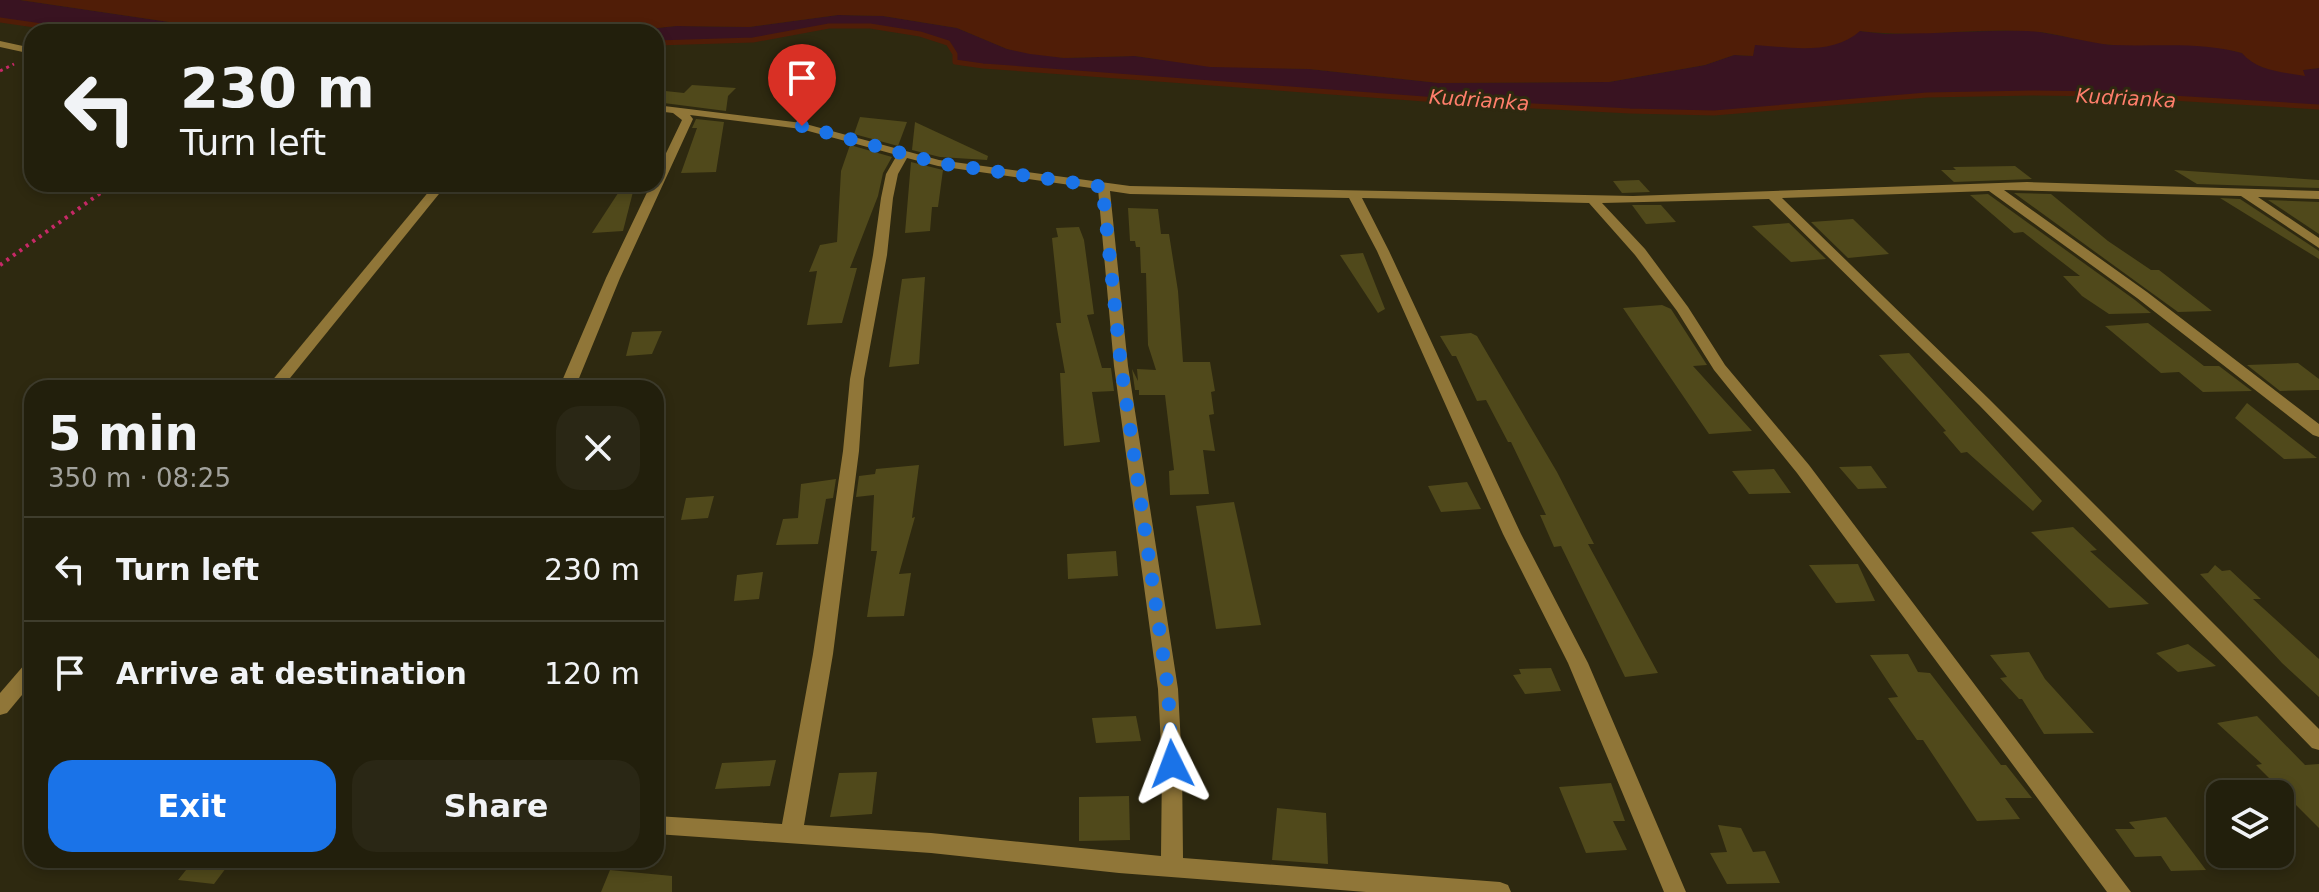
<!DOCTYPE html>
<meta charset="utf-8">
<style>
:root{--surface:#221f0c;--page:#2a2715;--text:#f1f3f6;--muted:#a2a29d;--line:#3f3d2d;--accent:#1a73e8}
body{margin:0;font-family:"DejaVu Sans",sans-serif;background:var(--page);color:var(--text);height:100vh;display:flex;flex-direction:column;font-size:30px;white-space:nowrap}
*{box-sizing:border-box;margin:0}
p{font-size:26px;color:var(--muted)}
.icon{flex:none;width:44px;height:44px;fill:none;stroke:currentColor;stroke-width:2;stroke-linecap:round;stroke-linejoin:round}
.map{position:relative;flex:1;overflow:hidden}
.drawer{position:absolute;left:24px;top:380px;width:640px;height:488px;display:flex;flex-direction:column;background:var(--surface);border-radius:24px;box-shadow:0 4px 12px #0003,0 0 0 2px var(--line)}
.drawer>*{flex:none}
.top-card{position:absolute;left:24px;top:24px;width:640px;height:168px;border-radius:24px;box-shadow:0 4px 12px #0003,0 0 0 2px var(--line);background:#221f0c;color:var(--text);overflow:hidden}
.buttons{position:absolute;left:2206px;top:780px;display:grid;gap:16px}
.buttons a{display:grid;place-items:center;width:88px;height:88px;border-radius:16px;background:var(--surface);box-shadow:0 4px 12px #0003,0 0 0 2px var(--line);font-size:40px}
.pin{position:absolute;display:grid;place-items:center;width:68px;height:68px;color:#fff;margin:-82px -34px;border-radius:50% 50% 50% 0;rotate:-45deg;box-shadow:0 0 8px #0007}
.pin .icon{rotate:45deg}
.me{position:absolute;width:88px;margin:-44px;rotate:357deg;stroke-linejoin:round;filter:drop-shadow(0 0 6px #0008)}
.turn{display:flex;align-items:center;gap:28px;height:168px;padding:0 24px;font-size:36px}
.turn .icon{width:104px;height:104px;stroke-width:2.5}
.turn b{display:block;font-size:56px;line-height:68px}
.round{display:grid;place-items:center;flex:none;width:84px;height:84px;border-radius:24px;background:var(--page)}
.head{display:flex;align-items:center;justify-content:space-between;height:136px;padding:0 24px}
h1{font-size:48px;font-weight:800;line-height:60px}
.action{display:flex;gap:16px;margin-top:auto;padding:16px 24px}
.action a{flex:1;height:92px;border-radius:24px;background:var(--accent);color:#fff;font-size:32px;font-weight:800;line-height:92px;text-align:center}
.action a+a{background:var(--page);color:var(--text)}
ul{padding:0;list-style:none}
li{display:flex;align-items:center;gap:24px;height:104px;padding:0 24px;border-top:2px solid var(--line)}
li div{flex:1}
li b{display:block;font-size:30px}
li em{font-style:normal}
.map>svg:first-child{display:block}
.green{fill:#391321}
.water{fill:#501d07}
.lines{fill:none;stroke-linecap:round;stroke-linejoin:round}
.stream{stroke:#501d07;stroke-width:5}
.building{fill:#50491b}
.path-far1{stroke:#c72967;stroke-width:3;stroke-dasharray:3 4;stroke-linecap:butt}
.path{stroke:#c72967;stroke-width:4;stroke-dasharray:3 5;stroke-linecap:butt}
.street{fill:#907638;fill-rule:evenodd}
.route{stroke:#1a73e8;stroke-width:14;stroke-dasharray:0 25.2}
.labels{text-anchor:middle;stroke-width:6;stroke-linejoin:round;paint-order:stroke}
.far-water-label{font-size:20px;font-style:italic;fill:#ff7e6b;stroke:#2e2910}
</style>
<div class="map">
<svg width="2319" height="892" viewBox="0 0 2319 892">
<rect width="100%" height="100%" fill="#2e2910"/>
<!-- green -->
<g class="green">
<polygon points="0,0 20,0 237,32 83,32 0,21"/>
<path d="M 838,15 L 883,16 L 957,28 L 1007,49 L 1064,58 L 1134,56 L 1210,66 L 1309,69 L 1439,83 L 1609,82 L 1705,65 L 1734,55 L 1753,56 L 1754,45 L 1860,31 L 1885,34 L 2029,30 L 2111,45 L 2189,44 L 2219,47 L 2242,53 L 2262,67 L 2304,75 L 2302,70 L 2319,68 L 2319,107 L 2105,94 L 2033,93 L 1927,95 L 1714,113 L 1630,111 L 1477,103 L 983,66 L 955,62 C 955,56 955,51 950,45 C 935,30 851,24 829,26 C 802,28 776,38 749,40 C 718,42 687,42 656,43 L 656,32 L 620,32 L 676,26 L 749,27 Z"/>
</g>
<!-- water -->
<path class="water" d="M 20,0 L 2319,0 L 2319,68 L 2303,70 L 2305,76 C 2282,72 2257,71 2242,53 C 2198,41 2157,47 2113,45 C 2084,43 2056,32 2027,31 C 1972,28 1915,38 1860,31 C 1832,56 1789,47 1755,45 L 1753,56 L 1734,55 L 1705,65 L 1609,82 L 1439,83 L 1309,69 L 1210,67 L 1135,56 L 1064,58 L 1030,54 L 1007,49 L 957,28 L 883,16 L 838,15 L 749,27 L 676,26 L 620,32 L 237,32 Z"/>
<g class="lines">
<!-- stream -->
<g class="stream">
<polyline points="0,20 83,32"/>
<polyline points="656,43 753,40 829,26 870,26 920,34 948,43 955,54 955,62 983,66 1478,103 1630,111 1714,113 1927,95 2033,93 2105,94 2319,107"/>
</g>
</g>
<!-- building -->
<g class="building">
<polygon points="692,85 736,88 728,96 726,111 656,102 656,90 684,93"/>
<polygon points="860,117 907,122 898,146 854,134"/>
<polygon points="696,119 724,122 716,172 681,173 697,128 692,128"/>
<polygon points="915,122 988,156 987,160 940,157 912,150"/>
<polygon points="850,145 892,157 883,173 878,196 850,268 857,268 842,323 807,325 817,271 809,272 820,245 837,242 841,171"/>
<polygon points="911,162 943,170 938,207 932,207 930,231 905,233"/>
<polygon points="2015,166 2032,179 1954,182 1941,170 1956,170 1953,167"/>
<polygon points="2174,170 2319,180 2319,188 2197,184"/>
<polygon points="1639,180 1650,192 1622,193 1613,181"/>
<polygon points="624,184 635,184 623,231 592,233"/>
<polygon points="2014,193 2051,194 2108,241 2151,270 2159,270 2212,311 2178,312"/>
<polygon points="1988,194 2135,300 2151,313 2109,314 2082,296 2063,276 2080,276 2023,232 2014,233 1970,195"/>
<polygon points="2220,198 2240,199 2319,251 2319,259"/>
<polygon points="2268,200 2319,202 2319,234"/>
<polygon points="1632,205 1661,205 1676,222 1646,224"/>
<polygon points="1128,208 1158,209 1161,234 1169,234 1178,291 1183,362 1210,362 1215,391 1211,392 1214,414 1209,415 1215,451 1203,450 1209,494 1170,495 1169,471 1174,470 1165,395 1139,395 1139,390 1135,390 1132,369 1138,381 1137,369 1156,370 1148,345 1146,273 1141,273 1140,247 1136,247 1135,241 1130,241"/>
<polygon points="1853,219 1889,254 1848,258 1811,222"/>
<polygon points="1789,223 1826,259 1791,262 1752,226"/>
<polygon points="1079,227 1084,240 1094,314 1087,315 1102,368 1111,368 1114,391 1092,392 1100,442 1064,446 1060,373 1065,373 1056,323 1061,323 1052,238 1058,237 1056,228"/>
<polygon points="1363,253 1385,309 1378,313 1340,255"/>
<polygon points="925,277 919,364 889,367 902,279"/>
<polygon points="1662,305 1671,309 1707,365 1693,366 1752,431 1709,434 1623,308"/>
<polygon points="2148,323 2204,366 2219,366 2252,391 2203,392 2179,372 2161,373 2105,326"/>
<polygon points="662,331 652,354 626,356 632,332"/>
<polygon points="1471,333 1477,336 1557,472 1594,544 1588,544 1658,673 1625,677 1561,546 1554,547 1540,515 1546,515 1511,442 1508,442 1486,400 1477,401 1456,356 1452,356 1440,336"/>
<polygon points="1909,353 2042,501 2033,511 1967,452 1961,453 1943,432 1946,431 1879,355"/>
<polygon points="2298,363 2319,379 2319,390 2280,391 2247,365"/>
<polygon points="2247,403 2317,458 2284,459 2235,418"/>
<polygon points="919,465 912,518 915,517 899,574 911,573 904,616 867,617 877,551 871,551 874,495 856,497 859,476 875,474 876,469"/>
<polygon points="1871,466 1887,488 1858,489 1839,467"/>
<polygon points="1774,469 1791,493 1749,494 1732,471"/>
<polygon points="836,479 833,498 826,499 818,544 776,545 783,519 798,518 801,484"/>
<polygon points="1467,482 1481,509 1441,512 1428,486"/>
<polygon points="714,496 708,518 681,520 686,498"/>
<polygon points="1234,502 1261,625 1216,629 1196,506"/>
<polygon points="2073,527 2097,550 2090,551 2149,604 2109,608 2031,532"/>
<polygon points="1116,551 1118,576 1068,579 1067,554"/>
<polygon points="1858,564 1875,601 1836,603 1809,565"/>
<polygon points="2215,565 2222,571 2230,570 2261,599 2253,599 2319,659 2319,697 2282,663 2200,574 2208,573"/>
<polygon points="763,572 759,599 734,601 737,575"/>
<polygon points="2188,644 2216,666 2178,672 2156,653"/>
<polygon points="2029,652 2045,679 2094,733 2044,734 2022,699 2019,699 2000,678 2007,677 1990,655"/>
<polygon points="1908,654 1918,672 1930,673 2001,765 2006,765 2032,798 2005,798 2020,819 1977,821 1923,740 1917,740 1888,698 1898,697 1870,655"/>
<polygon points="1551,668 1561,691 1525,694 1513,675 1521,674 1519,669"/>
<polygon points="1136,716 1141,741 1096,743 1092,718"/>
<polygon points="2257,716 2305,765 2319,764 2319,828 2256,765 2262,764 2217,723"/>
<polygon points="776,760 770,786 715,789 722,763"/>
<polygon points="877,772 872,814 830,817 839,773"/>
<polygon points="1611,783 1625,821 1613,821 1627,850 1586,853 1559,787"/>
<polygon points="1129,796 1130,840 1079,841 1079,797"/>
<polygon points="1277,808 1326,813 1328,864 1272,860"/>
<polygon points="2166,817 2206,870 2171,871 2161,856 2135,857 2115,829 2135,829 2129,822"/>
<polygon points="1718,825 1741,828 1753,852 1765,851 1780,883 1727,884 1710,853 1727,852"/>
<polygon points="194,860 232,860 214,884 178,880"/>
<polygon points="610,870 672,876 672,892 601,892"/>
</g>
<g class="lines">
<!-- path-far1 -->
<polyline class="path-far1" points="0,71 14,64"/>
<!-- path -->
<polyline class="path" points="0,265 113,184"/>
<!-- street -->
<g class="street">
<polygon points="0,41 32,48 32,54 0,47"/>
<path d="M 656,105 L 802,123 L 939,160 L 1130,186 L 1633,196 L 2027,182 L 2319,191 L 2319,199 L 2258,197 L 2319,238 L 2319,248 L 2241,196 L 2004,190 L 2147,292 L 2319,424 L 2319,437 L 2313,435 L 2137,298 L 1989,191 L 1782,198 L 1989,399 L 2319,729 L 2319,750 L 2312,748 L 1979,405 L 1769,199 L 1602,203 L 1645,249 L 1688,307 L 1725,365 L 1809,465 L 2131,892 L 2107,892 L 1797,473 L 1714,370 L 1677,311 L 1635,255 L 1589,203 L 1362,198 L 1389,251 L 1521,534 L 1588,663 L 1686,892 L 1664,892 L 1568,663 L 1503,534 L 1377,251 L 1349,198 L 1130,194 L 1110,191 L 1128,366 L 1178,689 L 1182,764 L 1183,858 L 1500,882 L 1508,885 L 1511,892 L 1366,892 L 1119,873 L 931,853 L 656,834 L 656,816 L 782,824 L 813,654 L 843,451 L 850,379 L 873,255 L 881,198 L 886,174 L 897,155 L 801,129 L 690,115 L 693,119 L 620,278 L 575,388 L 559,388 L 606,278 L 651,184 L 656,184 L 656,174 L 682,120 L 673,113 L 656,111 ZM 907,158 L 938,166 L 1098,189 L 1114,366 L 1158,689 L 1162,764 L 1161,856 L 931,833 L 804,825 L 833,654 L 859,451 L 864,379 L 887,255 L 893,198 L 898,174 Z"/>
<polygon points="435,184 447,184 282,388 266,388"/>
<polygon points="32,662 32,683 7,713 0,715 0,693 25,664"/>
</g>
</g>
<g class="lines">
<!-- route -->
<polyline class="route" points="802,126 938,163 1105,187 1103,193 1121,366 1168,689 1172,764"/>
</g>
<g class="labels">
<!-- far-water labels -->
<g class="far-water-label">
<text transform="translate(2126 98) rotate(3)" y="7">Kudrianka</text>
<text transform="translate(1479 100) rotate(4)" y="7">Kudrianka</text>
</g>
</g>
</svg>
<div class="buttons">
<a><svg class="icon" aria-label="layers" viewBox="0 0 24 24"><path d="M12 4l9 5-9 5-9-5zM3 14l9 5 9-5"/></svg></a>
</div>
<div class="pin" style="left:802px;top:126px;background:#d93025"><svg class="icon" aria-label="arrive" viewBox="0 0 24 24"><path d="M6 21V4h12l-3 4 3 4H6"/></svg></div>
<svg class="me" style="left:1172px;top:764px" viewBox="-20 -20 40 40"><path d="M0-17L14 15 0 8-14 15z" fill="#1a73e8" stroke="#fff" stroke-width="4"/></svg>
<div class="top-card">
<div class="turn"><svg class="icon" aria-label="left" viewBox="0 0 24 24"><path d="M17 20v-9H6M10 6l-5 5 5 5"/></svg><div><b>230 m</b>Turn left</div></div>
</div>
<section class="drawer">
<div class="head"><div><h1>5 min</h1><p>350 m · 08:25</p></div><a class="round"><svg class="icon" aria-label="close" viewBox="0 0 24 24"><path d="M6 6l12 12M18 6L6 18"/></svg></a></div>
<ul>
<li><svg class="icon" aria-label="left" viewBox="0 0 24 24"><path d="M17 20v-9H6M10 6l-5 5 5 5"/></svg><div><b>Turn left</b></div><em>230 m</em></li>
<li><svg class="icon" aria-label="arrive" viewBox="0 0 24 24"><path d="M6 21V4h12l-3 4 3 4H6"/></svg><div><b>Arrive at destination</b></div><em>120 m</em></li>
</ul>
<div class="action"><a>Exit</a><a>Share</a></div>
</section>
</div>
